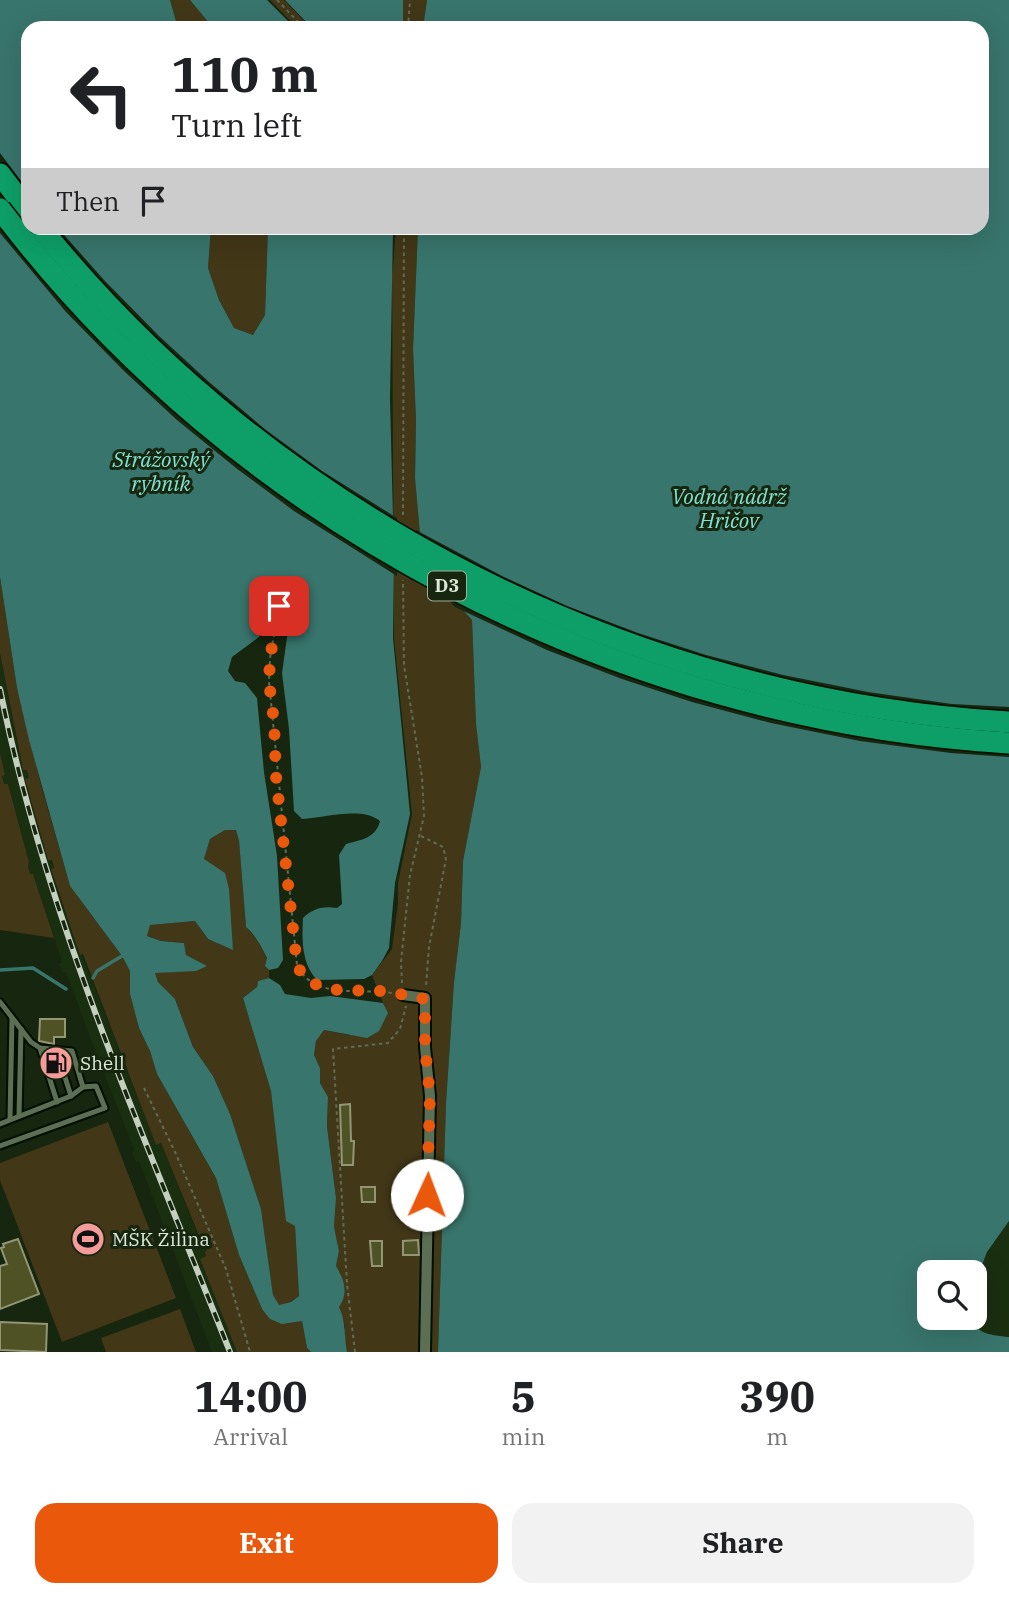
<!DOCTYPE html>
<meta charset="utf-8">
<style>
:root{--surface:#fff;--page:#f2f2f2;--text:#202124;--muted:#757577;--accent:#ea580c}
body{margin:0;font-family:"IBM Plex Serif",serif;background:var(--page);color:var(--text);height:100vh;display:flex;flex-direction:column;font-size:26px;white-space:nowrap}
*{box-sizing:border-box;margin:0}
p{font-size:23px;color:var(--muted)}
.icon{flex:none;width:38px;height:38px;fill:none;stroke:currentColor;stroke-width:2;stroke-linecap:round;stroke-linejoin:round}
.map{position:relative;height:1352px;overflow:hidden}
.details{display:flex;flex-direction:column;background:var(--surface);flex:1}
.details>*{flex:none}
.banner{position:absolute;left:21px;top:21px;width:968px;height:214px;border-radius:21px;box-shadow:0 7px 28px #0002;background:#fff;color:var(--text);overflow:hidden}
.tools{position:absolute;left:917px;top:1260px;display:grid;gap:14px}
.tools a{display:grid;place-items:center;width:70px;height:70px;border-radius:14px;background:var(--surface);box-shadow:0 7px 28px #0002;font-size:35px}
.pin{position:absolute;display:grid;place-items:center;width:60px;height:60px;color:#fff;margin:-30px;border-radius:14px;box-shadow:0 4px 10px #0006}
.me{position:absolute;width:77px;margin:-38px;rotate:2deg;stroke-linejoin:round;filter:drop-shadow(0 0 5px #0008)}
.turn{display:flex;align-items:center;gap:24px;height:147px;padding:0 35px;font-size:32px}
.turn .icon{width:91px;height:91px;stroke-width:2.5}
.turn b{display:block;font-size:49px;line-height:60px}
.then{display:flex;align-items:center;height:66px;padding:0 35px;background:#0003;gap:14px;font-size:26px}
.eta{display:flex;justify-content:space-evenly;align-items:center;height:119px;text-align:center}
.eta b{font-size:42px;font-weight:800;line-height:49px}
.action{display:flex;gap:14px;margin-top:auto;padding:14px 35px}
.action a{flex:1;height:80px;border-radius:21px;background:var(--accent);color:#fff;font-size:28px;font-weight:800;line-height:80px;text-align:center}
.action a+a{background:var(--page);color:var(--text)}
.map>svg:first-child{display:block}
.built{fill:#1a2e10}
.green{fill:#423717}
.water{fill:#38756c}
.pier{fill:#16260f}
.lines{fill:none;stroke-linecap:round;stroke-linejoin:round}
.stream{stroke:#38756c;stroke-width:3.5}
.building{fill:#4e5225;stroke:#929675;stroke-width:2}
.service-casing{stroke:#020e00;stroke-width:9}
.minor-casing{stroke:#020e00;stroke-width:14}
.motorway-casing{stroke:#020e00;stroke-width:24}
.path{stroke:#5e6c58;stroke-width:2;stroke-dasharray:3.5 3.5;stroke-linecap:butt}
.service{stroke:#5c6f54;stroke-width:5}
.minor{stroke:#5c6f54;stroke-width:10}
.motorway{stroke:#0e9f68;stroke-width:21}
.rail-casing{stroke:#c4d0bf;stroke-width:6}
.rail{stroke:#16260f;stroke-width:3.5;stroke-dasharray:10;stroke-linecap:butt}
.motorway-bridge-casing{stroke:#020e00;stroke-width:24;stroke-linecap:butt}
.motorway-bridge{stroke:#0e9f68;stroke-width:21}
.route{stroke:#ea580c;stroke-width:12;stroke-dasharray:0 21.6}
.labels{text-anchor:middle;stroke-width:6;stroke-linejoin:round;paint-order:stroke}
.shield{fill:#16260f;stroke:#a1ae9c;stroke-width:2}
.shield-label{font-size:18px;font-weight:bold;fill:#dde8d8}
.poi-label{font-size:19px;fill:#dde8d8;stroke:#16260f;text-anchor:start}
.water-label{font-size:21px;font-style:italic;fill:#80e2d3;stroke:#16260f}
</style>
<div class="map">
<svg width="1009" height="1352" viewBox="0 0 1009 1352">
<rect width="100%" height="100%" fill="#16260f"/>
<!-- built -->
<g class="built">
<polygon points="0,653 18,747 24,770 27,769 29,778 25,779 48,860 51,860 54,868 51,870 63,907 156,1144 161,1143 201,1243 204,1242 207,1251 207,1256 200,1259 237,1352 212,1352 139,1161 136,1162 132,1153 134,1149 101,1066 98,1066 95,1058 97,1056 66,972 62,973 59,964 62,962 33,874 30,875 27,867 29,862 8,784 4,784 2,775 5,774 0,753"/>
<polygon points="1009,1221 1009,1337 991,1335 975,1328 970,1318 975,1318 975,1283 987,1252"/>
</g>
<!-- green -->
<g class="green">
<polygon points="170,0 190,0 213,28 178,28"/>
<polygon points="270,0 284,0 311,28 297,28"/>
<polygon points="403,0 427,0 423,28 403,28"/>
<polygon points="211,228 268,228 265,315 253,335 234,328 219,300 208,268"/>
<polygon points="396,228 418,228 413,349 416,420 415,478 420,534 446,592 472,620 476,724 481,767 463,861 461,923 454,982 446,1103 438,1352 347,1352 343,1334 345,1327 339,1307 341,1274 336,1266 339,1251 334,1228 336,1198 327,1126 328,1097 320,1083 320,1068 314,1055 316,1041 324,1030 349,1035 387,1013 372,975 392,949 398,903 398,883 412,814 394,638 392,277"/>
<polygon points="0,577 17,688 41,785 70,886 122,956 130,971 130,994 139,1028 150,1051 157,1074 216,1178 239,1255 262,1309 302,1321 307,1348 311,1352 237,1352 200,1259 206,1256 205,1252 207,1250 204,1243 202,1243 161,1143 156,1145 83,954 80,955 51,869 54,868 52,860 48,860 25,779 29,778 27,770 23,770 0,653"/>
<polygon points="0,753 5,775 2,776 4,784 8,784 29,862 28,867 30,874 33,874 54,938 0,930"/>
<path d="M 225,830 L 236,830 L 239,841 L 246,927 C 255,936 261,946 267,959 L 265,966 L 269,970 L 269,978 L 258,981 L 257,987 L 243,998 L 271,1090 L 277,1138 L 295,1226 L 299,1296 L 291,1302 L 279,1306 L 273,1295 L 261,1209 L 230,1114 L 213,1076 L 193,1047 L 175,999 L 158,982 L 155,973 L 163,971 L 186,955 L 184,943 L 161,941 L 147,936 L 150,925 L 195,921 L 208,939 L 233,949 L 204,859 L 210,839 Z"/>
<polygon points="108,1122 176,1298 62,1342 0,1180 0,1163"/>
<polygon points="180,1309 196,1352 106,1352 101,1338"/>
</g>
<!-- water -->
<g class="water">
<path d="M 0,0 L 170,0 L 178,28 L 28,28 L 28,228 L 211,228 L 208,268 L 219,300 L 234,328 L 253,335 L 265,315 L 268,228 L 393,228 L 390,399 L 394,556 L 393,638 L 410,814 L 395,883 L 389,948 L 382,961 L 372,975 L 364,979 L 317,980 C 301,963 302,939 303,918 C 313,908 324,906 337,908 L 342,904 L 339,855 L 346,844 C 361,840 376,838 380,821 C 361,806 325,818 302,819 L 294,811 L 289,729 L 282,673 L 291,609 L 287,590 L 277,585 L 259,602 L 262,624 L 259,637 L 232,657 L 228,671 L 235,681 L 245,683 L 257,698 L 264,772 L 277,856 L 283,960 L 278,968 L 269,970 L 265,966 L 267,958 C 261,946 256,936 246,927 L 239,841 L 236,830 L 225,830 L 210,839 L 204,859 L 225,873 L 229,889 L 233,950 L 208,939 L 195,921 L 150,925 L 147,936 L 161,941 L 184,943 L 186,955 L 207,966 L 196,971 L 155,973 L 158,982 L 175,999 L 193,1047 L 213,1076 L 230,1114 L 261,1209 L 273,1295 L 279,1305 L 291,1302 L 299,1296 L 295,1226 L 286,1221 L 271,1091 L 243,998 L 257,987 L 258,981 L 269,978 L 280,985 L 285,994 L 311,998 L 330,996 L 383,1003 L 388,1013 L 379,1031 L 367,1038 L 324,1030 L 316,1041 L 314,1055 L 320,1068 L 320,1083 L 328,1097 L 327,1126 L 336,1198 L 334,1227 L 339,1251 L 336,1266 C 344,1278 349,1294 339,1307 C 346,1321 344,1336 347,1352 L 311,1352 L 307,1348 L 302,1321 L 282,1324 L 270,1319 L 262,1309 L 239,1255 L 216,1178 L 157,1074 L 150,1051 L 139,1028 L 130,994 L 130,971 L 122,956 L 70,886 L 29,740 L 17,688 L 0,577 Z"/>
<polygon points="190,0 267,0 295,28 213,28"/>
<polygon points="285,0 403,0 403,28 312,28"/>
<path d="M 427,0 L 1009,0 L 1009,1221 L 987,1252 L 975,1283 L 975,1272 L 929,1272 L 929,1318 L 970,1318 C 979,1335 991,1335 1009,1337 L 1009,1352 L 438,1352 L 446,1103 L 454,982 L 461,923 L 463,861 L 481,767 L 476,724 L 472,620 L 446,592 L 420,534 L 415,478 L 416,420 L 413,349 L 418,228 L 982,228 L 982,28 L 423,28 Z"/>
</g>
<!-- pier -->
<g class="pier">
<polygon points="0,153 28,190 28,228 58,228 104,280 159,336 209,382 266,430 322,471 397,518 397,576 294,511 236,468 177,420 124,371 66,312 0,233"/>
<polygon points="416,530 502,576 567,606 638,633 706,655 783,675 868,692 952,704 1009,707 1009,757 951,753 860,741 771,723 692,702 622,679 547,650 455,607 418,567"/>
</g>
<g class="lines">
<!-- stream -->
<g class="stream">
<polyline points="0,970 33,968 66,989"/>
<polyline points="93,978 97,971 122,956"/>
</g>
</g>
<!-- building -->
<g class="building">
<polygon points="40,1019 65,1019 65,1037 54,1037 54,1044 39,1041"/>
<polygon points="350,1104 351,1141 354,1141 353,1165 342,1165 340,1105"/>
<polygon points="361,1187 375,1187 375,1202 362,1202"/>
<polygon points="18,1239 39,1294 0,1309 0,1266 7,1264 1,1248 4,1247 3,1244"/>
<polygon points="418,1240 419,1255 403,1255 403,1241"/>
<polygon points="370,1241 382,1241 382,1266 372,1266"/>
<polygon points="0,1322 47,1324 46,1352 0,1350"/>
</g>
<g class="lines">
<defs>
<g id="service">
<polyline points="0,1002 31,1042 40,1048 72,1051 83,1087 71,1096 0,1124"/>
<polyline points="40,1048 57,1102"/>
<polyline points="56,1049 71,1096"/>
<polyline points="19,1116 21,1029"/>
<polyline points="10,1119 12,1018"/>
<polyline points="0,1146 105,1108 96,1086 83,1087"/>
</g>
<polyline id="minor" points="403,995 425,998 425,1047 430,1096 425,1352"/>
<polyline id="motorway" points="0,174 28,211"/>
</defs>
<!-- service casing -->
<use href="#service" class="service-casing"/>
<!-- minor casing -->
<use href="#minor" class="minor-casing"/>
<!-- motorway casing -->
<use href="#motorway" class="motorway-casing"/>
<!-- path -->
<g class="path">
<polyline points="277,0 304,28"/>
<polyline points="408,28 410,0"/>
<polyline points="403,515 404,228"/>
<path d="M 279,606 L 270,658 L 269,682 L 297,965 C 313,1000 360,988 392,993"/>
<polyline points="421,836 443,847 446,859 429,947 426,986"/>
<polyline points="402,983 401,962 410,875 424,816 422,777 404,665 403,580"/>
<polyline points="144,1088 175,1152 226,1269 250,1352"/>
<polyline points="355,1352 347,1284 333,1049 388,1043 400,1029 406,1006"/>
</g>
<!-- service -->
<use href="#service" class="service"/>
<!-- minor -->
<use href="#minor" class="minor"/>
<!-- motorway -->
<use href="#motorway" class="motorway"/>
<defs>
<path id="rail" d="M 0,689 C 46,919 144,1135 230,1352"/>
</defs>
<!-- rail casing -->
<use href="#rail" class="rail-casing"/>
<!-- rail -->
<use href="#rail" class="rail"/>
<defs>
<g id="motorway-bridge">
<path d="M 0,209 C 237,523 618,720 1009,743"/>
<path d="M 41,228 C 274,518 638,701 1009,722"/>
</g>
</defs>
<!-- motorway-bridge casing -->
<use href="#motorway-bridge" class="motorway-bridge-casing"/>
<!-- motorway-bridge -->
<use href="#motorway-bridge" class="motorway-bridge"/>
</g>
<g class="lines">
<!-- route -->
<path class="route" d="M 279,606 L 270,658 L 269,682 L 274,722 L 276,776 L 297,965 C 312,997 351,989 381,991 C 396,993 410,996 425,999 L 425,1047 L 430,1096 L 427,1195"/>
</g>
<!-- icons -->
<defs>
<symbol id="fuel-disc" viewBox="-11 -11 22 22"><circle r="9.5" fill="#f59b9a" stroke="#16260f"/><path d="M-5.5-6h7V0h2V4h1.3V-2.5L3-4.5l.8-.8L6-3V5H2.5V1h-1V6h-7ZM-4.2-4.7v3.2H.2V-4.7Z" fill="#111"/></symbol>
<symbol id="stadium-disc" viewBox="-11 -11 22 22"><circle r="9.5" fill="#f59b9a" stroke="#16260f"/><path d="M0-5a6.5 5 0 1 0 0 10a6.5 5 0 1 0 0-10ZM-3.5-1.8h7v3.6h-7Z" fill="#111"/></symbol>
</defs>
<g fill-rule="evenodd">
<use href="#fuel-disc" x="37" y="1044" width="38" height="38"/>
<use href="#stadium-disc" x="69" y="1220" width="38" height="38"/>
</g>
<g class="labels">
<!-- shield labels -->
<rect class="shield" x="428" y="571.5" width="38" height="29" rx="5"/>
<g class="shield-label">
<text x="447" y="592">D3</text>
</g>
<!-- poi labels -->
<g class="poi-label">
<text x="80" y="1070">Shell</text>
<text x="112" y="1246">MŠK Žilina</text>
</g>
<!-- water labels -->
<g class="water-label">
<text x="161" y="467">Strážovský<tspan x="161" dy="24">rybník</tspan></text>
<text x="729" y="504">Vodná nádrž<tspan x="729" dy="24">Hričov</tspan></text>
</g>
</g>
</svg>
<div class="tools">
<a><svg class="icon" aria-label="search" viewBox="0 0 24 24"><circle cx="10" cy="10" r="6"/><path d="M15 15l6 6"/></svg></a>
</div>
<div class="pin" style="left:279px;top:606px;background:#d93025"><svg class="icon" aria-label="arrive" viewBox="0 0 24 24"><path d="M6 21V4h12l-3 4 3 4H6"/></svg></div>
<svg class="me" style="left:427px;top:1195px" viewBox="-20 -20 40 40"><circle r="19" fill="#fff"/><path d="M0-13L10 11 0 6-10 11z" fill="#ea580c"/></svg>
<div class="banner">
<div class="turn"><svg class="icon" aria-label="left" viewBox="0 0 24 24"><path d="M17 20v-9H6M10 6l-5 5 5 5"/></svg><div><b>110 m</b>Turn left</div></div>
<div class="then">Then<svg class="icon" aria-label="arrive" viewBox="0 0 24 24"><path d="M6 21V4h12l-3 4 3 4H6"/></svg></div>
</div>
</div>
<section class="details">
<div class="eta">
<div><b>14:00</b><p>Arrival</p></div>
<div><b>5</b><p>min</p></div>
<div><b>390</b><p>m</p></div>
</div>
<div class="action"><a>Exit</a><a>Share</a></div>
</section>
